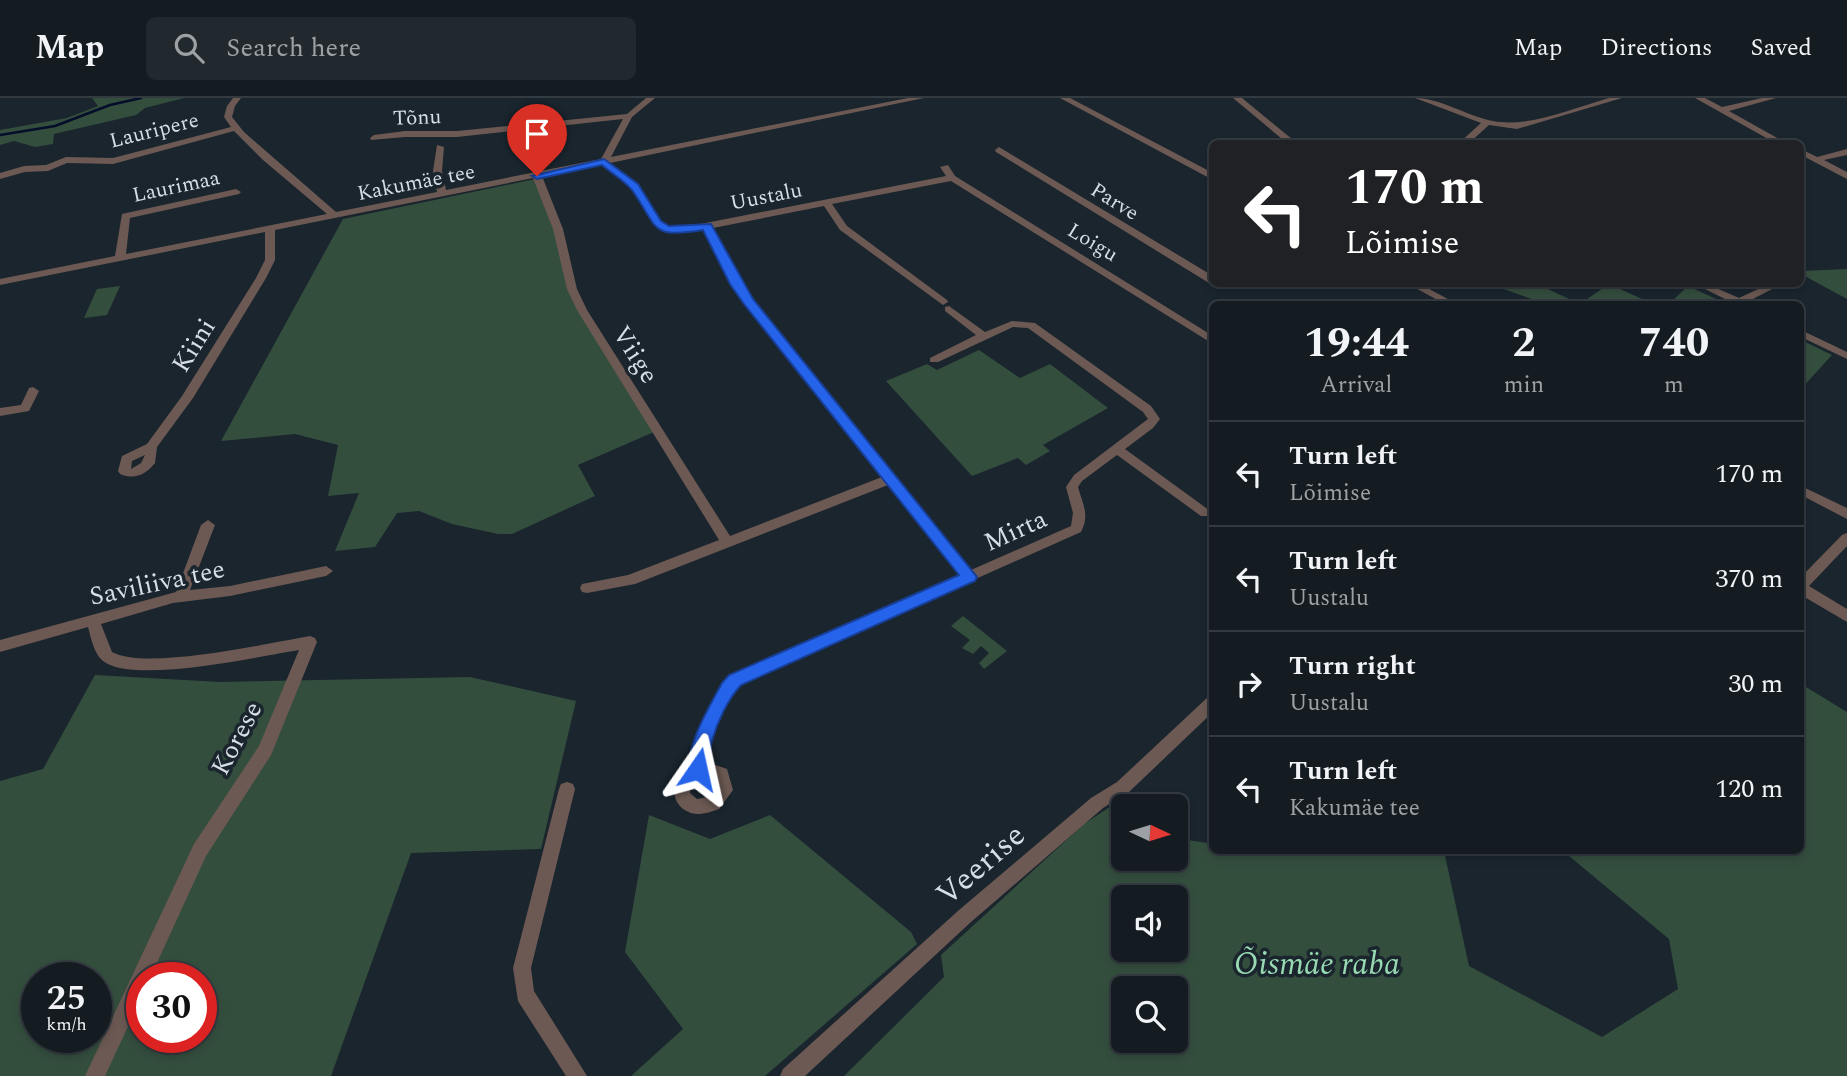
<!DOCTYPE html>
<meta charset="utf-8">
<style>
:root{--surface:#141c22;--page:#21292f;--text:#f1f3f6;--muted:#9da1a5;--line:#333a40}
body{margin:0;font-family:Spectral,serif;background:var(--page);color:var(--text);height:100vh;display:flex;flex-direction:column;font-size:26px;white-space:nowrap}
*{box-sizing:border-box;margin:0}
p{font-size:23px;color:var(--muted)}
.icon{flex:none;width:38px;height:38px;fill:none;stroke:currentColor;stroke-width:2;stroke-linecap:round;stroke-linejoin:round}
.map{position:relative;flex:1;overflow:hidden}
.sheet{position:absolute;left:1209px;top:203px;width:595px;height:553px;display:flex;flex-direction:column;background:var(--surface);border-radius:10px;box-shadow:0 4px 10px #0003,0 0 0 2px var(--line)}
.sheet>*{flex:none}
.guide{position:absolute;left:1209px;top:42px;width:595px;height:147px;border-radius:10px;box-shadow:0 4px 10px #0003,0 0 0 2px var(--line);background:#202124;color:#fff;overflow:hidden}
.needle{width:46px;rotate:94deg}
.tools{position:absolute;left:1111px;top:696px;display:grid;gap:14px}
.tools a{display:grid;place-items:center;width:77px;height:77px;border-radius:10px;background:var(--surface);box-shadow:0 4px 10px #0003,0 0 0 2px var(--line);font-size:35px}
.speed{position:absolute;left:21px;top:864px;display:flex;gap:14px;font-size:35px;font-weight:700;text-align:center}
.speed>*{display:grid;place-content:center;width:91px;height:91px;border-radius:50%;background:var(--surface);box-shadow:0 4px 10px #0003,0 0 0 2px var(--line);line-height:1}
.speed small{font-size:18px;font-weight:400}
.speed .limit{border:10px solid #d22;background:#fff;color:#111}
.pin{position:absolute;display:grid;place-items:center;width:60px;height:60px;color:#fff;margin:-72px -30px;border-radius:50% 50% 50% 0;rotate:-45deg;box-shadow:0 0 7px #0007}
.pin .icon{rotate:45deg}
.me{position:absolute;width:77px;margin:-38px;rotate:11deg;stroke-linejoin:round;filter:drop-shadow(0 0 5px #0008)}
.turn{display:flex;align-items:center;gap:24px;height:147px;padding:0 21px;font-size:32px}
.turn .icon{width:91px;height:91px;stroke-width:2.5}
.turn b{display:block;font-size:49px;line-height:60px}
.eta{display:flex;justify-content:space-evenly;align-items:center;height:119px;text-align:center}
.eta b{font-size:42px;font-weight:700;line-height:49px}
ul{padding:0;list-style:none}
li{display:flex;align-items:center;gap:21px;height:105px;padding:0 21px;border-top:2px solid var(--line)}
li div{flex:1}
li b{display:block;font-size:26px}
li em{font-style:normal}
header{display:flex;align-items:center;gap:42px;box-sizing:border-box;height:98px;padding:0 35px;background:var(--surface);border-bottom:2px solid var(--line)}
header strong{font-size:33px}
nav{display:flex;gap:38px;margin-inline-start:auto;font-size:24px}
.search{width:490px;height:63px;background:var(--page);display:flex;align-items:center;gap:18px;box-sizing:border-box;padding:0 24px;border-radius:10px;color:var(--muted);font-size:26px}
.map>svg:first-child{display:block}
.green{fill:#344e3e;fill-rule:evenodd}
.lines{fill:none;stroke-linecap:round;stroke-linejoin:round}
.stream{stroke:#040d29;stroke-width:2.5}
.minor{fill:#6c5953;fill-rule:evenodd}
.route{fill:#2563eb;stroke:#184099;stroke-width:2}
.labels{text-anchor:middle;stroke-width:7;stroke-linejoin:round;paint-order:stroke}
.far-street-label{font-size:21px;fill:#d6dde3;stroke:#1a252e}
.street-label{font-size:26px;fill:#d6dde3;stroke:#1a252e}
.near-street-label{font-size:32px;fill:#d6dde3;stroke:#1a252e}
.near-park-label{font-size:32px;font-style:italic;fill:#97dab2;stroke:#1a252e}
</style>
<header>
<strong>Map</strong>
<div class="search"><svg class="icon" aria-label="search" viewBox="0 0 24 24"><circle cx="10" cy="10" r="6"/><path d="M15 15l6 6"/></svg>Search here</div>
<nav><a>Map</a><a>Directions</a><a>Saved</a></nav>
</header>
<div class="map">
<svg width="1847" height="978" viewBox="0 0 1847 978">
<rect width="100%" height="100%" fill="#1a252e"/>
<!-- green -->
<g class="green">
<polygon points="92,0 184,0 145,10 136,17 54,36 53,46 35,49 14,43 0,47 0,32 67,20 98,8"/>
<polygon points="535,81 552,123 565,175 654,334 578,367 595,398 512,436 498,436 452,426 419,413 397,415 375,449 335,453 359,395 328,398 338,347 295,336 221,343 343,121"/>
<polygon points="1847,171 1847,201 1801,176 1801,173"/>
<polygon points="1490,186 1537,186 1580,206 1609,186 1653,206 1545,206"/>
<polygon points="120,188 107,217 84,220 97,191"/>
<polygon points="1688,188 1727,206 1669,206"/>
<polygon points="1801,242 1832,257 1801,291"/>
<polygon points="979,252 1020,280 1050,266 1108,310 1043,347 1050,353 1026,367 1018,360 972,378 886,283 927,266 937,272"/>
<polygon points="963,518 1007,553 984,571 979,565 989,555 981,548 973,556 962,550 970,542 951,528"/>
<path d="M 95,577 L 220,584 L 470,579 L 576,603 L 541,751 L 411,755 L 331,978 L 0,978 L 0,683 L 43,671 ZM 37,880 L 96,880 L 96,940 L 37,940 ZM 142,880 L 201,880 L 201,940 L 142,940 Z"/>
<path d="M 1801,586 L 1847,614 L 1847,978 L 844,978 L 944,879 L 941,857 L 1084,726 L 1122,701 L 1130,709 L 1124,709 L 1124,761 L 1176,761 L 1176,740 L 1213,746 L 1213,752 L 1444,753 L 1469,868 L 1602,939 L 1678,891 L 1669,841 L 1563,753 L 1801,752 ZM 1124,800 L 1176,800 L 1176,852 L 1124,852 ZM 1124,891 L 1176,891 L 1176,943 L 1124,943 Z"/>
<polygon points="649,717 710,741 770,717 911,834 917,846 765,978 631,978 683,931 625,854"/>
</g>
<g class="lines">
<!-- stream -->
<polyline class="stream" points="0,37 55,28 110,7 141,0"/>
<!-- minor -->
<g class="minor">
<path d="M 233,0 L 241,0 L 235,8 L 232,19 L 244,34 L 336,114 L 437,94 L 433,73 L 437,47 L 444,49 L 442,73 L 446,92 L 601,61 L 623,21 L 457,39 L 405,39 L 371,42 L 370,40 L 374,37 L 405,33 L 457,33 L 627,16 L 646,0 L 655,0 L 632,19 L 611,59 L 908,0 L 924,0 L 610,65 C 619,71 629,78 636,85 C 653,103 651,128 680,130 L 946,78 L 940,69 L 948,67 L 955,78 L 1213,238 L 1213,246 L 951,83 L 832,106 L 847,128 L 947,202 L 948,204 L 943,207 L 840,132 L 824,108 L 713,130 L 741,186 L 752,202 L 971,472 L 1071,428 L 1073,415 L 1066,389 L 1074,377 L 1148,321 L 1143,314 L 1028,230 L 1013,229 L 938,264 L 930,264 L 930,260 L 976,237 L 945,213 L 945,209 L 949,208 L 985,234 L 1012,223 L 1035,225 L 1151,308 L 1160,321 L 1153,330 L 1125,351 L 1213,415 L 1211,418 L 1201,418 L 1117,357 L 1082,383 L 1078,389 C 1083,407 1090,417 1081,434 L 740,586 C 721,609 712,635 707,664 L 727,671 L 733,692 L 719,711 C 711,714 699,718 691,715 C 667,707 671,678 690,668 C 696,634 708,603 730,578 L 959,477 L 888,387 L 635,486 L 587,495 L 582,494 L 580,490 L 582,486 L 628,477 L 719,442 L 577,212 L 567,191 L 553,131 L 533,80 L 275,132 L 275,162 L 266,180 L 193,300 L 157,349 L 155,365 C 145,377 135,382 120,376 L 118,373 L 122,358 L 147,346 L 182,298 L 256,180 L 265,162 L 265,134 L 0,187 L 0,181 L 115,158 L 122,116 L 236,91 L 241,94 L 239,96 L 130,120 L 126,156 L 327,116 L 263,62 L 234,33 L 113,66 L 67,65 L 48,73 L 25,74 L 0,81 L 0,75 L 24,68 L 46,67 L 66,59 L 113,60 L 231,29 L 224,19 L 227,8 ZM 601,66 C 611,74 624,82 631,91 C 660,129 647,142 704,131 L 731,186 L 744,206 L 882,379 L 730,438 L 587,212 L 577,191 L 563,131 L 542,78 ZM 145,357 L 141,365 L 131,371 L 132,363 ZM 705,677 L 714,681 L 716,690 L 708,699 L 697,701 L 690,695 C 690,685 695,680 705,677 Z"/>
<polygon points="1060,0 1070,0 1213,75 1213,82"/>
<polygon points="1233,0 1242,0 1298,46 1288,46"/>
<path d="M 1415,0 C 1441,0 1466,18 1493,23 C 1528,30 1574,10 1609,0 L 1622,0 L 1517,31 L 1489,27 L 1468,46 L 1458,46 L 1481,25 Z"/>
<polygon points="1695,0 1705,0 1722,9 1762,0 1776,0 1729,13 1788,46 1777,46"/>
<path d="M 999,49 L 1213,178 L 1213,186 L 1244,186 C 1233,194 1220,186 1209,185 L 996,54 L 995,52 Z"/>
<polygon points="1801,51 1817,59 1847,51 1847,57 1824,62 1847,74 1847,81 1801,57"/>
<polygon points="1408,186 1420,186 1457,206 1445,206"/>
<polygon points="1695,186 1707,186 1739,200 1769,186 1777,186 1778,188 1747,204 1748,206 1735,206"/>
<polygon points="1801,232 1847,254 1847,261 1801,239"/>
<polygon points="33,289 39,293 29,313 0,318 0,310 21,307 29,290"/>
<polygon points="1801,388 1847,410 1847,421 1801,397"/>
<path d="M 208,422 L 215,427 L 190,492 L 230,488 L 326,468 L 333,473 L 326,478 L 230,498 L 173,505 L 101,526 L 112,554 C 146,573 269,545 310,538 L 315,540 L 317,544 L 271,657 L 206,758 L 150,880 L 142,880 L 142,898 L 105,978 L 85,978 L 194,746 L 259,648 L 299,552 C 261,558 133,587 103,563 C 94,556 91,540 88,529 L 0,554 L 0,542 L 176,494 L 201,427 Z"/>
<polygon points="1847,435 1847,448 1809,488 1847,511 1847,524 1801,497 1801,479 1842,437"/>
<polygon points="1213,598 1213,614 1129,694 1103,710 971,824 805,978 780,978 783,971 959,812 1091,700 1117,684 1208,599"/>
<polygon points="567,684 573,686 575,691 531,870 534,893 587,978 566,978 518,903 513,870 559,691 561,686"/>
</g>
</g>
<!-- route -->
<path class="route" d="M 604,61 L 638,86 L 661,123 L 669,128 L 711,126 L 753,201 L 977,479 L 975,483 L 741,587 C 728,601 717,624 712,643 C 709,655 710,666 705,677 L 698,679 L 692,677 C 681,654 711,606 722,585 L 729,577 L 959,477 L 744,206 L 730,186 L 703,132 C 649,141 659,130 632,92 C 624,82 611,75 602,67 L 537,81 L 532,78 Z"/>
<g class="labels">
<!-- far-street labels -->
<g class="far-street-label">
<text transform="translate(417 19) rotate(-2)" y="7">Tõnu</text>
<text transform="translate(154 32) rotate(-14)" y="7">Lauripere</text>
<text transform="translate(416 84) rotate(-11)" y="7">Kakumäe tee</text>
<text transform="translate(176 88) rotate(-12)" y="7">Laurimaa</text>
<text transform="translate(766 98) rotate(-11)" y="7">Uustalu</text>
<text transform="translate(1115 103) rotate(32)" y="7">Parve</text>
<text transform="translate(1093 144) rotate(31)" y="7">Loigu</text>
</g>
<!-- street labels -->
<g class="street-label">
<text transform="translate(193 247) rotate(-58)" y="9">Kiini</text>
<text transform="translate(636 256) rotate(58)" y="9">Viige</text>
<text transform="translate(1015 432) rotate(-24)" y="9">Mirta</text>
<text transform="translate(157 484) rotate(-12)" y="9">Saviliiva tee</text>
<text transform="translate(236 640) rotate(-62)" y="9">Korese</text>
</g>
<!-- near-street labels -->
<g class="near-street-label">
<text transform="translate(980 766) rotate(-41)" y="11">Veerise</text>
</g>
<!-- near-park labels -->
<g class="near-park-label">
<text x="1317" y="876">Õismäe raba</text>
</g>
</g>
</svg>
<div class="tools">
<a><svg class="needle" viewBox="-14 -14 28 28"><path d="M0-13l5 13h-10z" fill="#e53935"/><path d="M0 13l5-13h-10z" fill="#9da1a5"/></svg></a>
<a><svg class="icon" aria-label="sound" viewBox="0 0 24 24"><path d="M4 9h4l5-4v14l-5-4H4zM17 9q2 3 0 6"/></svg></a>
<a><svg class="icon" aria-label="search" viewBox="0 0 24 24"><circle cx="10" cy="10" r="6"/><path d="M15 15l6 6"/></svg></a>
</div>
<div class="speed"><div>25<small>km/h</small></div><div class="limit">30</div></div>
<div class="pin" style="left:537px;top:78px;background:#d93025"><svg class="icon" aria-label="arrive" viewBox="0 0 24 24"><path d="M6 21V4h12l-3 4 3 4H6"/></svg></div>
<svg class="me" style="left:698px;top:671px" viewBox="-20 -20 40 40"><path d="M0-17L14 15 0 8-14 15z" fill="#2563eb" stroke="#fff" stroke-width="4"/></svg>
<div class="guide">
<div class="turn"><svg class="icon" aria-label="left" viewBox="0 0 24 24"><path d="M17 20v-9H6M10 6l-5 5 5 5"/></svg><div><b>170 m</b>Lõimise</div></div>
</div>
<section class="sheet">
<div class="eta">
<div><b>19:44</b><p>Arrival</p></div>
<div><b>2</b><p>min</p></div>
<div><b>740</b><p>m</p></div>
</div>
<ul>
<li><svg class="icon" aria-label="left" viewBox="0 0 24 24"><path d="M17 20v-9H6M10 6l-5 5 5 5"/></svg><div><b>Turn left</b><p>Lõimise</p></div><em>170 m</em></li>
<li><svg class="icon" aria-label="left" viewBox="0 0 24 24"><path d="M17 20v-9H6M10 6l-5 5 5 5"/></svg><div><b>Turn left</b><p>Uustalu</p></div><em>370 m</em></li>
<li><svg class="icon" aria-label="right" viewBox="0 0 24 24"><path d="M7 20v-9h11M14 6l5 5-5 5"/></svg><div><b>Turn right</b><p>Uustalu</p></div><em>30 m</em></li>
<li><svg class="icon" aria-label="left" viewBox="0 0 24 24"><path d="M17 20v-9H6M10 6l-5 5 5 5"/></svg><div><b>Turn left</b><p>Kakumäe tee</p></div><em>120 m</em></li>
</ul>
</section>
</div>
